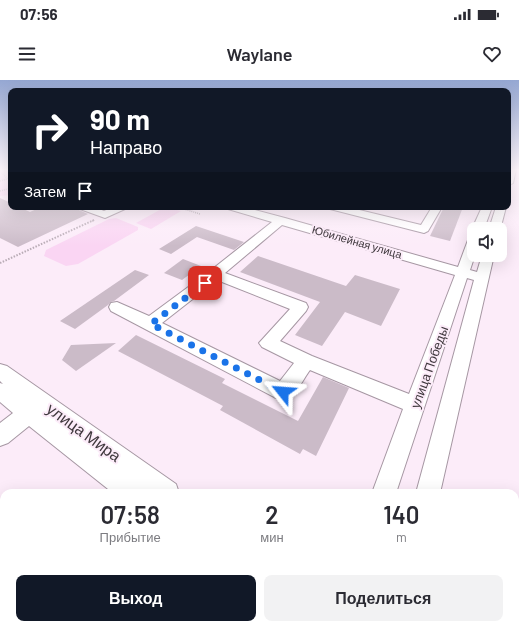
<!DOCTYPE html>
<html lang="ru">
<meta charset="utf-8">
<style>
:root{--surface:#fff;--page:#f2f2f3;--text:#2b2b33;--muted:#7c7c81;--accent:#111827}
body{margin:0;font-family:Barlow,sans-serif;background:var(--page);color:var(--text);height:100vh;display:flex;flex-direction:column;font-size:15px;white-space:nowrap}
*{box-sizing:border-box;margin:0}
p{font-size:13px;color:var(--muted)}
.icon{flex:none;width:22px;height:22px;fill:none;stroke:currentColor;stroke-width:2;stroke-linecap:round;stroke-linejoin:round}
.map{position:relative;flex:1;overflow:hidden}
.panel{position:absolute;left:0px;top:409px;width:519px;height:140px;display:flex;flex-direction:column;background:var(--surface);border-radius:12px 12px 0 0;box-shadow:0 4px 16px #0002}
.panel>*{flex:none}
.guide{position:absolute;left:8px;top:8px;width:503px;height:122px;border-radius:8px;box-shadow:0 4px 16px #0002;background:#111827;color:#fff;overflow:hidden}
.fabs{position:absolute;left:467px;top:142px;display:grid;gap:8px}
.fabs a{display:grid;place-items:center;width:40px;height:40px;border-radius:8px;background:var(--surface);box-shadow:0 4px 16px #0002;font-size:20px}
.pin{position:absolute;display:grid;place-items:center;width:34px;height:34px;color:#fff;margin:-17px;border-radius:8px;box-shadow:0 2px 6px #0006}
.me{position:absolute;width:44px;margin:-22px;rotate:298deg;stroke-linejoin:round;filter:drop-shadow(0 0 3px #0008)}
.turn{display:flex;align-items:center;gap:14px;height:84px;padding:0 16px;font-size:18px}
.turn .icon{width:52px;height:52px;stroke-width:2.5}
.turn b{display:block;font-size:28px;line-height:34px}
.then{display:flex;align-items:center;height:38px;padding:0 16px;background:#0003;gap:8px;font-size:15px}
.eta{display:flex;justify-content:space-evenly;align-items:center;height:68px;text-align:center}
.eta b{font-size:24px;font-weight:600;line-height:28px}
.button{display:flex;gap:8px;margin-top:auto;padding:8px 16px}
.button a{flex:1;height:46px;border-radius:8px;background:var(--accent);color:#fff;font-size:16px;font-weight:600;line-height:46px;text-align:center}
.button a+a{background:var(--page);color:var(--text)}
.status{display:flex;justify-content:space-between;align-items:center;height:28px;padding:0 20px;background:var(--surface);direction:ltr}
.status svg{height:11px;fill:currentColor}
header{display:flex;justify-content:space-between;align-items:center;height:52px;padding:0 16px;background:var(--surface);font-size:18px;font-weight:600}
.map>svg:first-child{display:block}
.green{fill:#fad5f3}
.building{fill:#cbbbc8}
.lines{fill:none;stroke-linecap:round;stroke-linejoin:round}
.minor-casing{stroke:#a697a3;stroke-width:2}
.path-far1{stroke:#b9acb6;stroke-width:1.5;stroke-dasharray:1 1;stroke-linecap:butt}
.path{stroke:#b9acb6;stroke-width:2;stroke-dasharray:1.5 1.5;stroke-linecap:butt}
.minor{fill:#fff;fill-rule:evenodd}
.route{stroke:#1a73e8;stroke-width:7;stroke-dasharray:0 12.6}
.labels{text-anchor:middle;stroke-width:4;stroke-linejoin:round;paint-order:stroke}
.far-street-label{font-size:11px;fill:#3f383d;stroke:#fcecf9}
.street-label{font-size:13px;fill:#3f383d;stroke:#fcecf9}
.near-street-label{font-size:16px;fill:#3f383d;stroke:#fcecf9}
</style>
<div class="status"><b>07:56</b><svg viewBox="0 0 49 12"><path d="M0 12V9h3v3zM5 12V6h3v6zM10 12V3h3v9zM15 12V0h3v12zM26 1h20v11H26zM47 4h2v5h-2z"/></svg></div>
<header><svg class="icon" aria-label="menu" viewBox="0 0 24 24"><path d="M4 6h16M4 12h16M4 18h16"/></svg>Waylane<svg class="icon" aria-label="heart" viewBox="0 0 24 24"><path d="M12 20l-8-8c-3-5 5-10 8-4 3-6 11-1 8 4z"/></svg></header>
<div class="map">
<svg width="519" height="549" viewBox="0 0 519 549">
<rect width="100%" height="100%" fill="#fcecf9"/>
<!-- green -->
<g class="green">
<polygon points="0,89 11,89 11,115 0,116"/>
<polygon points="165,127 181,131 151,149 136,143"/>
<polygon points="116,138 138,147 138,150 78,184 66,186 44,176 46,170 109,139"/>
</g>
<!-- building -->
<g class="building">
<polygon points="0,118 11,123 11,127 19,127 30,132 41,127 76,127 79,130 88,134 18,167 0,158"/>
<polygon points="444,127 463,127 450,161 430,156"/>
<polygon points="196,146 244,162 234,170 197,157 171,174 159,169"/>
<polygon points="258,176 346,206 355,195 400,209 381,246 345,232 322,266 295,255 320,222 240,192"/>
<polygon points="183,179 201,186 182,200 164,193"/>
<polygon points="135,190 149,195 114,221 111,222 108,225 75,249 60,241"/>
<polygon points="136,255 225,299 222,303 298,341 323,297 349,308 316,376 303,369 300,374 220,330 223,326 118,271"/>
<polygon points="116,263 76,291 62,280 71,265"/>
</g>
<g class="lines">
<defs>
<g id="minor">
<polygon points="508,89 516,89 513,103 508,106"/>
<polygon points="79,127 94,127 104,131 113,127 126,127 125,129 105,138 80,129"/>
<path d="M 227,127 L 244,127 L 285,138 L 458,187 L 468,160 L 470,157 L 474,156 L 475,175 L 470,190 L 477,192 L 482,175 L 494,175 L 440,413 L 416,413 L 474,200 L 467,198 L 396,413 L 372,413 L 403,329 L 310,290 C 301,302 293,324 276,318 L 111,231 L 109,227 L 111,223 L 117,222 L 149,236 L 210,191 L 272,142 L 228,129 ZM 282,145 L 455,195 L 409,314 L 312,276 L 280,261 L 306,231 L 308,227 L 306,223 L 225,193 ZM 217,200 L 290,229 L 259,263 L 262,267 L 294,283 L 280,301 L 162,243 Z"/>
<polygon points="329,127 347,127 421,145 432,127 442,127 428,151 424,153 330,129"/>
<polygon points="482,127 492,127 484,149 474,149 474,151 472,149"/>
<polygon points="496,127 506,127 500,150 500,149 489,149"/>
<polygon points="0,284 7,286 176,404 179,413 145,412 145,413 113,413 29,346 8,363 0,366 0,343 13,333 0,322 0,303 3,304 0,301"/>
<polygon points="288,545 323,545 325,549 290,549"/>
<polygon points="331,545 367,545 369,549 333,549"/>
<polygon points="378,545 410,545 409,549 377,549"/>
</g>
</defs>
<!-- minor casing -->
<use href="#minor" class="minor-casing"/>
<!-- path-far1 -->
<g class="path-far1">
<polyline points="0,91 11,102"/>
<polyline points="0,91 6,89"/>
<polyline points="0,101 11,98"/>
<polyline points="0,111 11,108"/>
<polyline points="178,127 200,134"/>
<polyline points="92,141 94,140"/>
</g>
<!-- path -->
<polyline class="path" points="0,183 94,140"/>
<!-- minor -->
<use href="#minor" class="minor"/>
</g>
<!-- sky -->
<linearGradient id="sky" x2="0" y2="1"><stop stop-color="#95a7d2"/><stop offset="0.54" stop-color="#fef6fc"/><stop offset="1" stop-color="#fef6fc" stop-opacity="0"/></linearGradient>
<rect width="519" height="166" fill="url(#sky)"/>
<g class="lines">
<!-- route -->
<polyline class="route" points="205,203 151,244 283,312"/>
</g>
<g class="labels">
<!-- far-street labels -->
<g class="far-street-label">
<text transform="translate(357 162) rotate(16)" y="4">Юбилейная улица</text>
</g>
<!-- street labels -->
<g class="street-label">
<text transform="translate(429 287) rotate(-70)" y="5">улица Победы</text>
</g>
<!-- near-street labels -->
<g class="near-street-label">
<text transform="translate(84 352) rotate(36)" y="6">улица Мира</text>
</g>
</g>
</svg>
<div class="fabs">
<a><svg class="icon" aria-label="sound" viewBox="0 0 24 24"><path d="M4 9h4l5-4v14l-5-4H4zM17 9q2 3 0 6"/></svg></a>
</div>
<div class="pin" style="left:205px;top:203px;background:#d93025"><svg class="icon" aria-label="arrive" viewBox="0 0 24 24"><path d="M6 21V4h12l-3 4 3 4H6"/></svg></div>
<svg class="me" style="left:283px;top:312px" viewBox="-20 -20 40 40"><path d="M0-17L14 15 0 8-14 15z" fill="#1a73e8" stroke="#fff" stroke-width="4"/></svg>
<div class="guide">
<div class="turn"><svg class="icon" aria-label="right" viewBox="0 0 24 24"><path d="M7 20v-9h11M14 6l5 5-5 5"/></svg><div><b>90 m</b>Направо</div></div>
<div class="then">Затем<svg class="icon" aria-label="arrive" viewBox="0 0 24 24"><path d="M6 21V4h12l-3 4 3 4H6"/></svg></div>
</div>
<section class="panel">
<div class="eta">
<div><b>07:58</b><p>Прибытие</p></div>
<div><b>2</b><p>мин</p></div>
<div><b>140</b><p>m</p></div>
</div>
<div class="button"><a>Выход</a><a>Поделиться</a></div>
</section>
</div>
